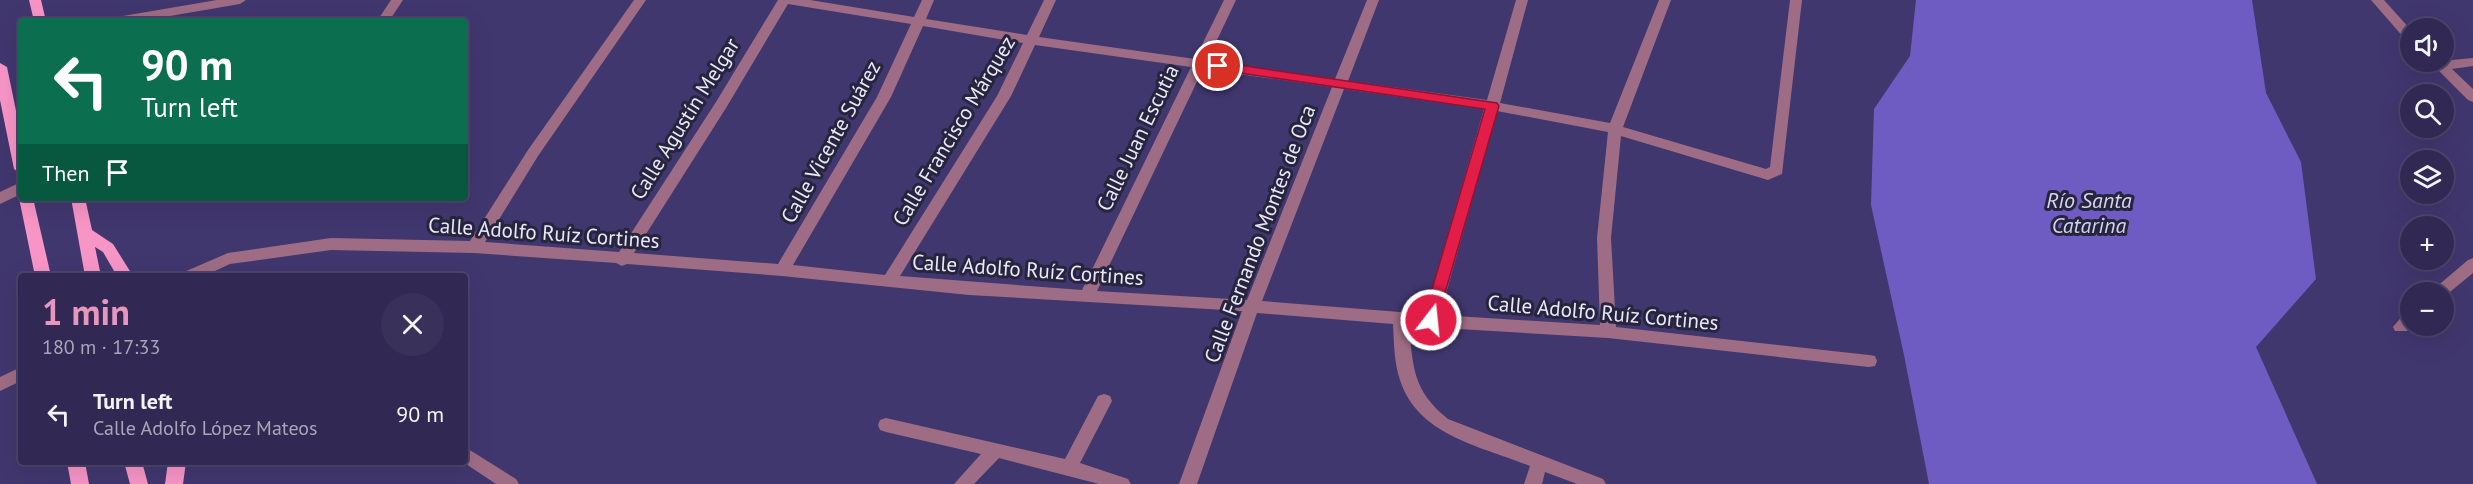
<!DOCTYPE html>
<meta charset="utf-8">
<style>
:root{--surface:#312953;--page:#39315a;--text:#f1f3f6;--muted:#a8a6b8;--line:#4c456a;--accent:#e797bd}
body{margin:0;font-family:"PT Sans",sans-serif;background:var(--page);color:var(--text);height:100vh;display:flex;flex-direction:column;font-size:22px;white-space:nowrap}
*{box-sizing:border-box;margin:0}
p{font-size:20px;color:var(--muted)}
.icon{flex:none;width:33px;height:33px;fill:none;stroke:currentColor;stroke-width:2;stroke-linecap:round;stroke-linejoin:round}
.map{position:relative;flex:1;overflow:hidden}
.panel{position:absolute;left:18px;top:273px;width:450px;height:192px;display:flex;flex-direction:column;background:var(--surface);border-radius:6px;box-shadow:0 6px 24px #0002,0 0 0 2px var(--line)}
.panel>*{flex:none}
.guide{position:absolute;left:18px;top:18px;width:450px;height:183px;border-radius:6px;box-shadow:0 6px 24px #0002,0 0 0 2px var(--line);background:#0b6e4f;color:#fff;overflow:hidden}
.tools{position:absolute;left:2400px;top:18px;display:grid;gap:12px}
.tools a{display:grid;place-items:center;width:54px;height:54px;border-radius:50%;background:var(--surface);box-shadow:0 6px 24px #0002,0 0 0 2px var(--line);font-size:30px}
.pin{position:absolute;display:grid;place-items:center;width:51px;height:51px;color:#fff;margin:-26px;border:3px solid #fff;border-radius:50%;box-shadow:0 2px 6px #0007}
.me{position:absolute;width:66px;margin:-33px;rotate:16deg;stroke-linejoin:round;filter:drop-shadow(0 0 4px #0008)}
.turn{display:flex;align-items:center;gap:21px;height:126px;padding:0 24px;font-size:27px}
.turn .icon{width:78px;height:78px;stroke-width:2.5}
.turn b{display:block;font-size:42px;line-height:51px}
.then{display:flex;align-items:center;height:57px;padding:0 24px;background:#0003;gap:12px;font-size:22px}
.round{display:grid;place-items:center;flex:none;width:63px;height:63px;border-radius:32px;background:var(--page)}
.summary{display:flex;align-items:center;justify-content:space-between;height:102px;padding:0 24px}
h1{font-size:36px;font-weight:800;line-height:45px;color:var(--accent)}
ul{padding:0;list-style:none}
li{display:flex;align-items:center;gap:18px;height:78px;padding:0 24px}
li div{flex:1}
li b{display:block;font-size:22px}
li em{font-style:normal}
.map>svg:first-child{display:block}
.water{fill:#6f5cc3}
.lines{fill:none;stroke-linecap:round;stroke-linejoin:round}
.minor{fill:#9e6d85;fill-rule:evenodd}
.major{fill:#f795c7;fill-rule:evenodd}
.route{fill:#e11d48;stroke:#92132f;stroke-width:1.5}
.labels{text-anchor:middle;stroke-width:6;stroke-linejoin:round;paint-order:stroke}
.street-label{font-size:21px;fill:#e8e7fc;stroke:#27243d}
.water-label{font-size:22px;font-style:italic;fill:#d4d2ed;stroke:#27243d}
</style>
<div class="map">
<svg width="2473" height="484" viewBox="0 0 2473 484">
<rect width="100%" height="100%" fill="#41376f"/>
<!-- water -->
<polygon class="water" points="1916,0 2252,0 2266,93 2301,162 2316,279 2256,347 2317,484 1929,484 1904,355 1871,205 1874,109 1910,56"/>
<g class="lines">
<!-- minor -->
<g class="minor">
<polygon points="217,0 246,0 240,4 141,21 111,21 117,17"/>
<polygon points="391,0 403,0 389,21 377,21"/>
<path d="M 634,0 L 646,0 L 538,156 L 485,242 L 619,252 L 716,102 L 778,0 L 810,0 L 914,17 L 922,0 L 934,0 L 926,19 L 1027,35 L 1044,0 L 1056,0 L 1039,37 L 1195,59 L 1224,0 L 1236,0 L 1207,61 L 1335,79 L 1367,0 L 1379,0 L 1348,81 L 1487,100 L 1516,0 L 1528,0 L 1500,103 L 1610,123 L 1659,0 L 1671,0 L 1623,127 L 1766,169 L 1770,167 L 1790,0 L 1802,0 L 1782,174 L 1768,180 L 1621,136 L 1611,238 L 1616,327 L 1869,355 L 1875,356 L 1877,361 L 1875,366 L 1869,367 L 1608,338 L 1409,326 C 1413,368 1413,391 1448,419 L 1603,479 L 1606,484 L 1577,484 L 1545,472 L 1542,484 L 1524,484 L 1530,466 C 1481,446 1418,436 1400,380 C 1394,362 1394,343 1393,324 L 1257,313 L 1197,484 L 1179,484 L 1242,311 L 969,295 L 782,276 L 627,264 L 622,266 L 616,263 L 474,253 L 331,250 L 230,264 L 204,276 L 181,276 L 184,272 L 228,253 L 331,238 L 470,241 L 528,150 ZM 788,4 L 911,24 L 877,97 L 778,264 L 634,253 L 726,108 ZM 923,26 L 1023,43 L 997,96 L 885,275 L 793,265 L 891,97 ZM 1035,45 L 1191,67 L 1082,290 L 900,276 L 1011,96 ZM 1203,69 L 1332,87 L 1247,300 L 1097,291 ZM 1344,89 L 1484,109 L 1425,314 L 1262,301 ZM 1497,111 L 1608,132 L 1597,238 L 1600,325 L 1440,315 Z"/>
<polygon points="2371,0 2384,0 2410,29 2410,40 2405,39"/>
<polygon points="2473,58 2473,66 2452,69 2473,89 2473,102 2468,100 2430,62"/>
<polygon points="21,182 21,194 0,204 0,192"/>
<polygon points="2473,258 2473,273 2445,296 2444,297 2444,292 2433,292 2435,288 2468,260"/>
<polygon points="2410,312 2410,326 2412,326 2407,331 2395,331 2393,327 2404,314"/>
<polygon points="21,367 21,381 0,391 0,377"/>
<polygon points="1104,394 1110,396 1112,401 1080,463 1128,479 1131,484 1099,484 999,458 974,484 954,484 981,454 886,432 880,430 878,425 880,420 886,418 1065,459 1098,396"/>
<polygon points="465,447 516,479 519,484 496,484 463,462"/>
</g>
<!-- major -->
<g class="major">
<polygon points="29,0 41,0 46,21 34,21"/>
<polygon points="0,63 7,67 21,135 21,174 14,169 0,100"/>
<polygon points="21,194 21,198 33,198 51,276 35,276 19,198"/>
<polygon points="71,198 85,198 92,230 113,244 133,276 117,276 103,252 95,247 101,276 85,276"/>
<polygon points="67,462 85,462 89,484 71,484"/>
<polygon points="124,462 142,462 148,484 130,484"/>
<polygon points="168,462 186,462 183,484 165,484"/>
</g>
</g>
<!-- route -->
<polygon class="route" points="1218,62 1497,103 1499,106 1436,324 1431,326 1423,320 1485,109 1213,69 1212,66"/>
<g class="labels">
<!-- street labels -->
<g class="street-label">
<text transform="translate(685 119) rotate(-58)" y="7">Calle Agustín Melgar</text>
<text transform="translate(954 131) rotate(-59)" y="7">Calle Francisco Márquez</text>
<text transform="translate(1138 138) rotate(-64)" y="7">Calle Juan Escutia</text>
<text transform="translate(831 142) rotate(-61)" y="7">Calle Vicente Suárez</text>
<text transform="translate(544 233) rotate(4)" y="7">Calle Adolfo Ruíz Cortines</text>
<text transform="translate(1260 234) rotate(-69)" y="7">Calle Fernando Montes de Oca</text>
<text transform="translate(1028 270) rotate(4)" y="7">Calle Adolfo Ruíz Cortines</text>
<text transform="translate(1603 313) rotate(5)" y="7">Calle Adolfo Ruíz Cortines</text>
</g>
<!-- water labels -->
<g class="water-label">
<text x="2089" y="208">Río Santa<tspan x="2089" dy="25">Catarina</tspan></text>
</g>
</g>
</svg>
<div class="tools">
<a><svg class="icon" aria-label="sound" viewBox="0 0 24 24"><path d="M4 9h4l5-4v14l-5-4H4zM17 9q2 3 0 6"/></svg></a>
<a><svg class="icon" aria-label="search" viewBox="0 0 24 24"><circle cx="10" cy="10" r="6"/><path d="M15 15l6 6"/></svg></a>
<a><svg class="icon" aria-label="layers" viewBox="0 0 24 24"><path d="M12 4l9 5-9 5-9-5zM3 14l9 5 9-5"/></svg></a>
<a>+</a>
<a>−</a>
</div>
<div class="pin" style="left:1218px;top:66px;background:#d93025"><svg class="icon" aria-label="arrive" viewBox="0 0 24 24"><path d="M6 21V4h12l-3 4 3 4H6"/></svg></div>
<svg class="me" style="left:1431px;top:320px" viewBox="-20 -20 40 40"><circle r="17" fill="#e11d48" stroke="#fff" stroke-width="3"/><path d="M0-11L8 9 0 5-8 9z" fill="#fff"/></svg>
<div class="guide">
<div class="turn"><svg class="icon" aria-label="left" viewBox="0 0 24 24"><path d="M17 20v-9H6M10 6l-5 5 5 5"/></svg><div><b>90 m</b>Turn left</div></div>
<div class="then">Then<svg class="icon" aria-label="arrive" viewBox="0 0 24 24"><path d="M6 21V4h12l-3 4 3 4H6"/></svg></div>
</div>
<section class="panel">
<div class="summary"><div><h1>1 min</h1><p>180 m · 17:33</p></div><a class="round"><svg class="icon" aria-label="close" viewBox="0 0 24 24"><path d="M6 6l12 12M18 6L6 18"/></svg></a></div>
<ul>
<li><svg class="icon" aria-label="left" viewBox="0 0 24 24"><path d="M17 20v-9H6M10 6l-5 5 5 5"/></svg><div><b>Turn left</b><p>Calle Adolfo López Mateos</p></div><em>90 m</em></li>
</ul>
</section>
</div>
